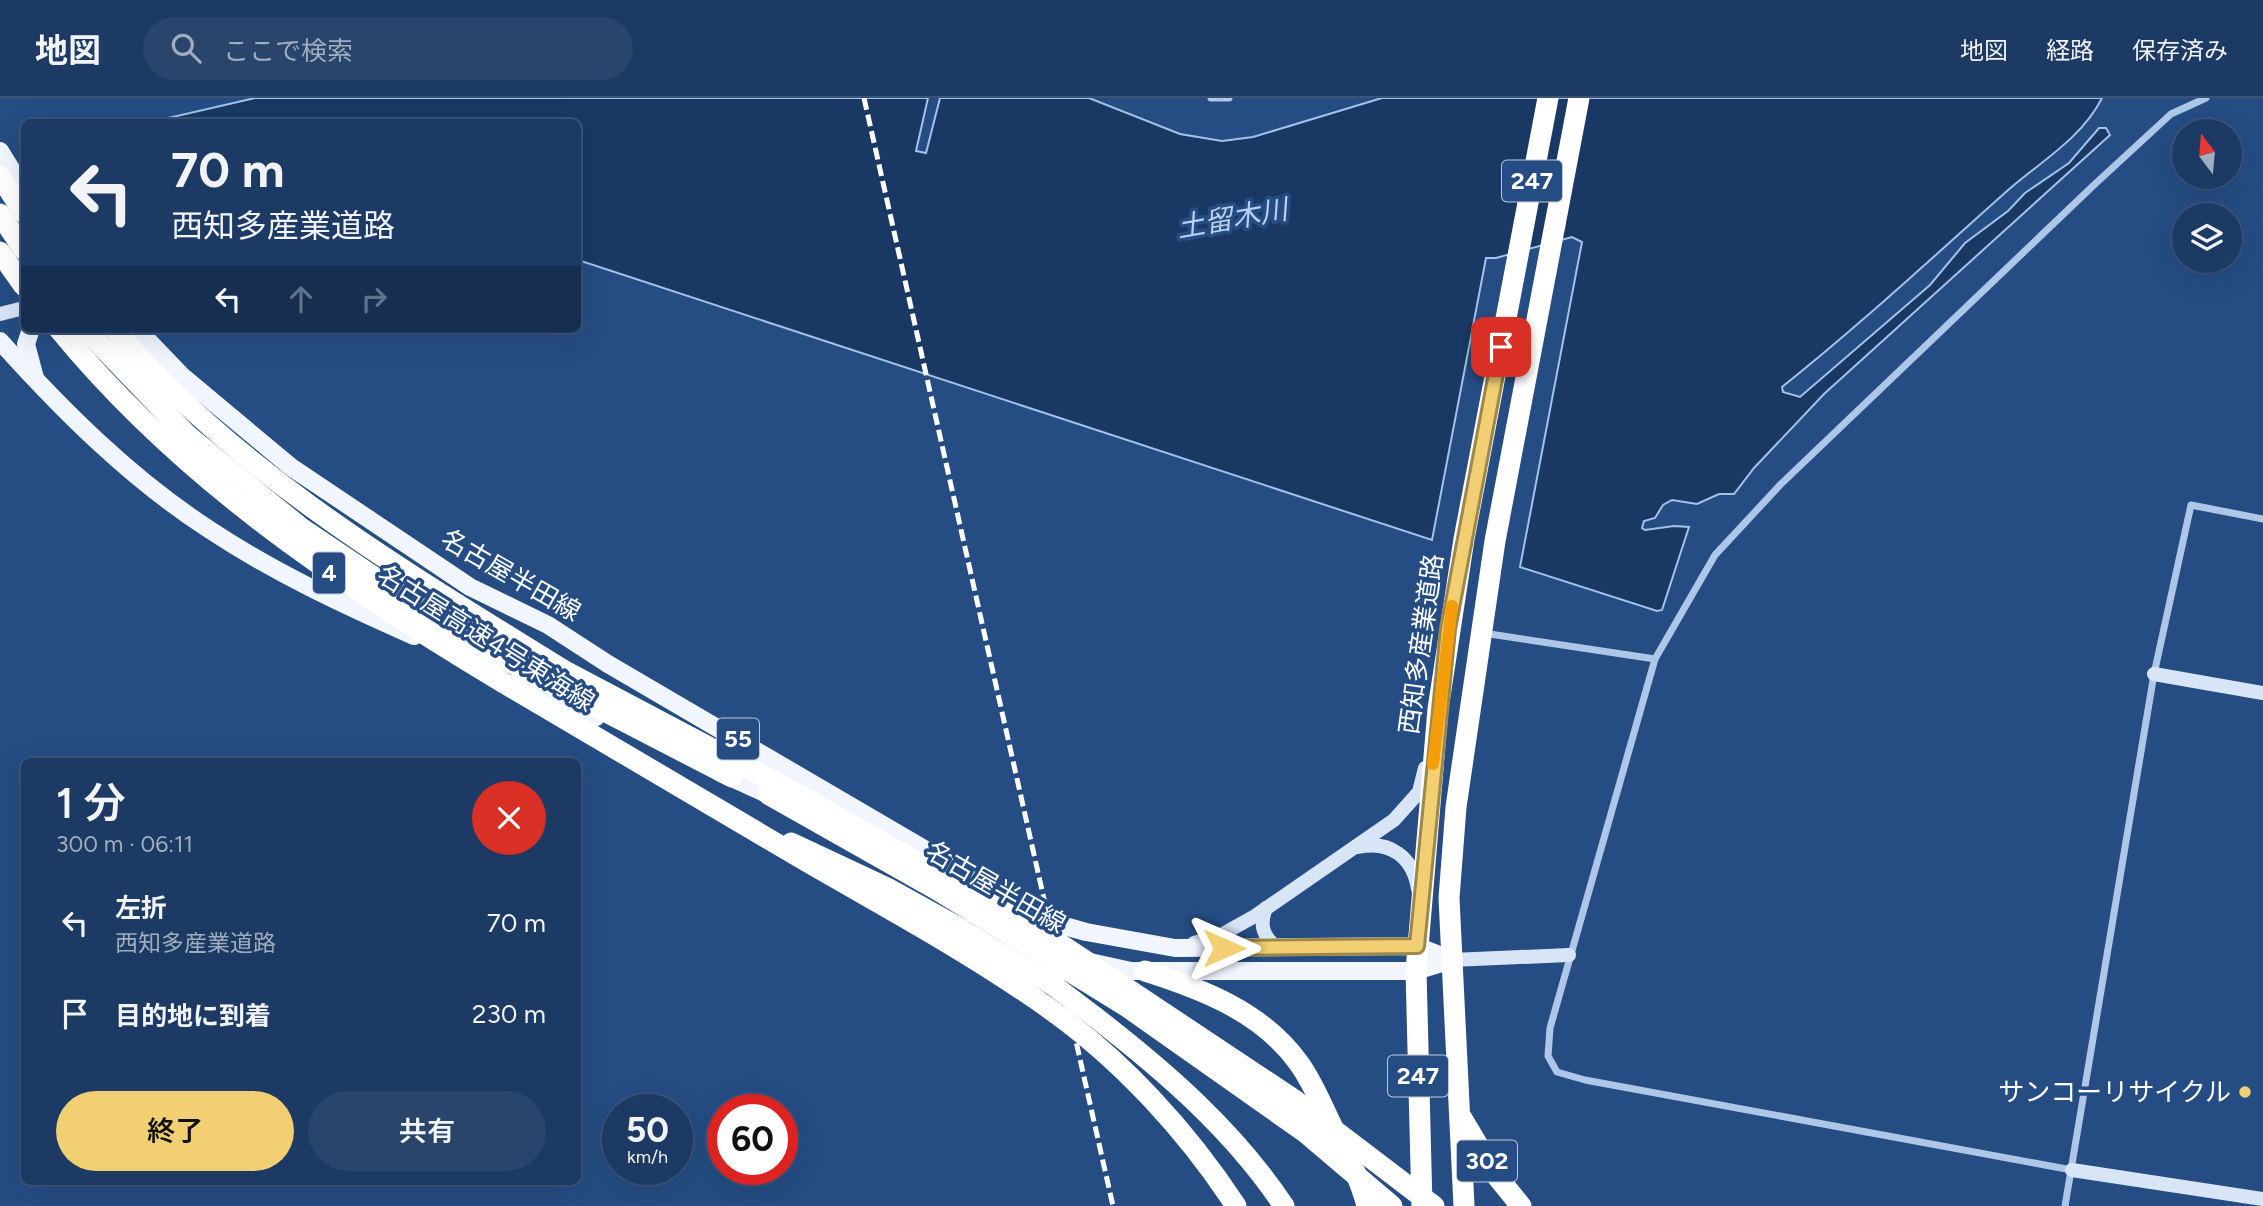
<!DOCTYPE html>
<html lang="ja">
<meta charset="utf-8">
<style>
:root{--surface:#1c3a63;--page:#29456c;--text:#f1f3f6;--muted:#a0adbe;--line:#3a5478;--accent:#f1cf72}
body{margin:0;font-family:Figtree,"Noto Sans JP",sans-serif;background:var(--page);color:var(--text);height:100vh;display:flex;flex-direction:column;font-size:26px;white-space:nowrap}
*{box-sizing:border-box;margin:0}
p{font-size:23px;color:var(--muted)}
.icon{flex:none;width:38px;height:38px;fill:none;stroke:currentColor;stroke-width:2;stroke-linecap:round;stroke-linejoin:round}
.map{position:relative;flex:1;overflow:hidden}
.panel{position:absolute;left:21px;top:660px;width:560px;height:427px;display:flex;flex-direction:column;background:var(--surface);border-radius:10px;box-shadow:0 7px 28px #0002,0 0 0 2px var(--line)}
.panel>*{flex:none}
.banner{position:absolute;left:21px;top:21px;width:560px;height:214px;border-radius:10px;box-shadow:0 7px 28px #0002,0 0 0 2px var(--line);background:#1c3a63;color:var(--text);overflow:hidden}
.needle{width:46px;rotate:344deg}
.buttons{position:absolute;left:2172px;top:21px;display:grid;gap:14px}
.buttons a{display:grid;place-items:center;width:70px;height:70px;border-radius:50%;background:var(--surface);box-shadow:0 7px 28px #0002,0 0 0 2px var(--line);font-size:35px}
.speed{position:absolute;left:602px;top:996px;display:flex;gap:14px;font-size:35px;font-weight:700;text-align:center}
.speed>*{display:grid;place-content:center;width:91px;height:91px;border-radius:50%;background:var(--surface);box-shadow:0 7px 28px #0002,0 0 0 2px var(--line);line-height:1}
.speed small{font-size:18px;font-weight:400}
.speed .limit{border:10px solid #d22;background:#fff;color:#111}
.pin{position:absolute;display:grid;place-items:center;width:60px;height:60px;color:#fff;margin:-30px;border-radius:14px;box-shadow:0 4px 10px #0006}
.me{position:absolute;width:77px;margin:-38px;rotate:90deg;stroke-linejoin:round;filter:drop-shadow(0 0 5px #0008)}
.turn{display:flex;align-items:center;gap:24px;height:147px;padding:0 35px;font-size:32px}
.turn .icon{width:91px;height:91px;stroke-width:2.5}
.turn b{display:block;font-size:49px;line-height:60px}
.lanes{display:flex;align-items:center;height:66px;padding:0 35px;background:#0003;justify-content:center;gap:35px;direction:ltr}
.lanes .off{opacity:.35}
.round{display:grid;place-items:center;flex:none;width:74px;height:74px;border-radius:37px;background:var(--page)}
.overview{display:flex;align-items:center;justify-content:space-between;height:119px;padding:0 35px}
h1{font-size:42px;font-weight:600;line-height:52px}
.button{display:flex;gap:14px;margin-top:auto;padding:14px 35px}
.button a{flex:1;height:80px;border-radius:42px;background:var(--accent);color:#111;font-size:28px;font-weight:600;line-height:80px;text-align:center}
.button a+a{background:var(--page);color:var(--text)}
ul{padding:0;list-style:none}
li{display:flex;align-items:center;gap:21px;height:91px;padding:0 35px}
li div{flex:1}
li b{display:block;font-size:26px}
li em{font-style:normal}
header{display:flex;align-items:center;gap:42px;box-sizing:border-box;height:98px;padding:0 35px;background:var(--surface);border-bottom:2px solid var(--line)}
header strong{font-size:33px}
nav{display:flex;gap:38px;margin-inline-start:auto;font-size:24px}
.search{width:490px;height:63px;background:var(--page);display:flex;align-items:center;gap:18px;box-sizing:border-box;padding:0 24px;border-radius:38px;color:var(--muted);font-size:26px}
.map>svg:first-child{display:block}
.water{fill:#1a3864;stroke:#a2c2e8;stroke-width:2}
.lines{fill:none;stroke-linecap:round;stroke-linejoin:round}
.street{stroke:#aec7e8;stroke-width:7}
.secondary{stroke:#d8e5f7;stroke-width:14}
.primary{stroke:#f0f5fe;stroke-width:18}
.highway{stroke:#fff;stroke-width:21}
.rail{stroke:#fff;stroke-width:5;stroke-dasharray:12 5;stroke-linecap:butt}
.highway-bridge{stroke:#fff;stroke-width:21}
.route-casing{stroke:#9d874a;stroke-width:18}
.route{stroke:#f1cf72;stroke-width:12}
.slow{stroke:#f59e0b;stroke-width:12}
.poi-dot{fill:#f1cf72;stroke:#254d84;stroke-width:2.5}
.labels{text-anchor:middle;stroke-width:7;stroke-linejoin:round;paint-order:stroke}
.shield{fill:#254d84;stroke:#becada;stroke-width:2}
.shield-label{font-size:24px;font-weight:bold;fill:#fff}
.street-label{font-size:26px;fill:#fff;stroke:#254d84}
.poi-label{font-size:26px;fill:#fff;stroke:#254d84;text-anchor:end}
.water-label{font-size:28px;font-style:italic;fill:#bad1ef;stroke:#254d84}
</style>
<header>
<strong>地図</strong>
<div class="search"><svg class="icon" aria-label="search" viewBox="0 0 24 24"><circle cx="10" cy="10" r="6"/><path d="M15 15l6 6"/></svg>ここで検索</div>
<nav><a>地図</a><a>経路</a><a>保存済み</a></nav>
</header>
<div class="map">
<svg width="2263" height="1108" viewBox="0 0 2263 1108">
<rect width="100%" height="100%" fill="#254d84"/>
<!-- water -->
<path class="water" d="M 255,0 L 928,0 L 916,53 L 926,55 L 940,0 L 1089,0 L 1180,36 L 1222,43 L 1253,39 L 1382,0 L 2102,0 C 2082,40 2040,64 2007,93 C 1933,159 1860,227 1782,289 L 1783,294 L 1800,299 L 1930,187 L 1965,145 L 2008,113 L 2025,95 L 2069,65 L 2099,30 L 2106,30 L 2110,37 L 1824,296 L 1754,370 L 1734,396 L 1719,396 L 1697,406 L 1672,402 L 1663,407 L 1655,420 L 1644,423 L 1642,430 L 1645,432 L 1674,428 L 1689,429 L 1662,512 L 1657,513 L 1520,469 L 1582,144 L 1572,139 L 1496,160 L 1486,160 L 1432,442 L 578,162 L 578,24 L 151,24 Z"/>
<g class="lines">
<!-- street -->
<g class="street">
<polyline points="1211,0 1229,0"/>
<polyline points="1483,535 1655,561"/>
<polyline points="2072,1072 1585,982 1557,974 1548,958 1550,930 1655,561 1715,457 1781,386 2095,86 2171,16 2206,0"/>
<polyline points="2065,1108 2154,576 2191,407 2263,421"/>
</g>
<!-- secondary -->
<g class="secondary">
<polyline points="0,216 24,210"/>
<polyline points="2154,576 2263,595"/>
<path d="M 1358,749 C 1390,742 1413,759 1418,791"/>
<path d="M 1266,810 C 1259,827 1263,838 1277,850"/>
<polyline points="1194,845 1221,837 1255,818 1394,722 1419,694 1425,670"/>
<polyline points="1452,862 1569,857"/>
<polyline points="2072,1072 2263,1101"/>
</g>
<!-- primary -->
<g class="primary">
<polyline points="0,53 24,92"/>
<polyline points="31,231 26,246 35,280"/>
<polyline points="137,231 182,278 291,369 470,489 548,527 608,566 1047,823 1086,834 1175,850 1417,848 1452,862"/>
<path d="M 0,243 C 63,313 131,381 210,432 C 275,475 344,507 414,538"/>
<polyline points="517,584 596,619"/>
<polyline points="721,675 778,701"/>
<polyline points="1090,864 1131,873 1416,873 1452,862"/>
</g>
<!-- highway -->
<g class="highway">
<polyline points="0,78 24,115"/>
<polyline points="0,116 24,152"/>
<polyline points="0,154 24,188"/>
<polyline points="85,231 188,338 301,430 469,543 732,679"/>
<path d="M 114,231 C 238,376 402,472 563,572"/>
<polyline points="791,745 887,790 961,831"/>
<path d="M 1145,873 C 1202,891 1262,914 1298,964 C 1313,984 1322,1008 1333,1030 C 1346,1055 1360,1080 1367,1108"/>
<path d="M 1095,919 C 1166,974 1234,1033 1284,1108"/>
<polyline points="1461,1019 1495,1076 1521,1108"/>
<polyline points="1422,1108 1416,873 1438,611 1464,441 1548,0"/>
<polyline points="1464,1108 1449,800 1456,709 1495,443 1579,0"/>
</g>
<!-- rail -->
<polyline class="rail" points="864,0 1113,1108"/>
<!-- highway-bridge -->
<g class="highway-bridge">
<path d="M 59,231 C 182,381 339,486 504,585 C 604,645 705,704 806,763 C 887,810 971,855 1047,909 C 1121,961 1187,1033 1236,1108"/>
<polyline points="563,572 805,700 1057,844 1296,1003 1434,1108"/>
<polyline points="768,696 936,791 1126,908 1306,1035 1392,1108"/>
<polyline points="961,831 1053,887 1095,919"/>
</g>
</g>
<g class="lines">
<defs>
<polyline id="route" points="1224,850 1417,848 1448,531 1501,249"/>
</defs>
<!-- route casing -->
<use href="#route" class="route-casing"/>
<!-- route -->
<use href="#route" class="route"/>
<!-- slow -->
<polyline class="slow" points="1433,666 1452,508"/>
</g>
<!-- markers -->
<circle class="poi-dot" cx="2245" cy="994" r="7"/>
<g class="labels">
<!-- shield labels -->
<g class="shield">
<rect x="1502" y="62.5" width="60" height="41" rx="5"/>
<rect x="313" y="454.5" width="32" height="41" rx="5"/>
<rect x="717" y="620.5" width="42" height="41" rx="5"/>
<rect x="1388" y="957.5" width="60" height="41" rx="5"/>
<rect x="1457" y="1042.5" width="60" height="41" rx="5"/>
</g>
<g class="shield-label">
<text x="1532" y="91">247</text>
<text x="329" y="483">4</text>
<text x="738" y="649">55</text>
<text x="1418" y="986">247</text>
<text x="1487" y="1071">302</text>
</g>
<!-- street labels -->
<g class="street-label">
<text transform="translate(511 477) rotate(30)" y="9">名古屋半田線</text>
<text transform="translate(486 540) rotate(32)" y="9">名古屋高速4号東海線</text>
<text transform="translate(1421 546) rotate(-82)" y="9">西知多産業道路</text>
<text transform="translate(996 789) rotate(30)" y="9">名古屋半田線</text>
</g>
<!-- poi labels -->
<g class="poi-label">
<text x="2231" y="1003">サンコーリサイクル</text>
</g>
<!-- water labels -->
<g class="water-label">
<text transform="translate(1232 120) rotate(-10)" y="10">土留木川</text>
</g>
</g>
</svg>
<div class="buttons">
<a><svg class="needle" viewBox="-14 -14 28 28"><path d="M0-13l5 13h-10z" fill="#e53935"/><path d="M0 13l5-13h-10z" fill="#a0adbe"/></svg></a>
<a><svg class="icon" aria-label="layers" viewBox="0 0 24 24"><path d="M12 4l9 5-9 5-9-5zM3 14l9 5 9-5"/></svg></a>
</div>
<div class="speed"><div>50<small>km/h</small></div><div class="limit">60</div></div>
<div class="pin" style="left:1501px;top:249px;background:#d93025"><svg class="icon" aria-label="arrive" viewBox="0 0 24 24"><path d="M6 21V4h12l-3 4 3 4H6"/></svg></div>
<svg class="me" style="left:1224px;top:850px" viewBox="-20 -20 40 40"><path d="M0-17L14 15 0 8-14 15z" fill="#f1cf72" stroke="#fff" stroke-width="4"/></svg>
<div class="banner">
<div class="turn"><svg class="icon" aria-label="left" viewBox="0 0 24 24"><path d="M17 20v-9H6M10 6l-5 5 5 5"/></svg><div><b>70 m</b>西知多産業道路</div></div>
<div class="lanes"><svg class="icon" aria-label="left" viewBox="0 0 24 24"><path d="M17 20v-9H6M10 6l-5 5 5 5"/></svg><svg class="icon off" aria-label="ahead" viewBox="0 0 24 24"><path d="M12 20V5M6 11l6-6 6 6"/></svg><svg class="icon off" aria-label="right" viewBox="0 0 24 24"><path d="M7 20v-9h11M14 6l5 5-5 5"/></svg></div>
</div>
<section class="panel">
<div class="overview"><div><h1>1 分</h1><p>300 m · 06:11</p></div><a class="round" style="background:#d93025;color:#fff"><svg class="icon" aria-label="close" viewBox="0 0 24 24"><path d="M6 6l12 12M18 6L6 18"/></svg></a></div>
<ul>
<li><svg class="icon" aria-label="left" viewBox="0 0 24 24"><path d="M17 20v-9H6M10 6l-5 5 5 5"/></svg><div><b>左折</b><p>西知多産業道路</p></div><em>70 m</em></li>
<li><svg class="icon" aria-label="arrive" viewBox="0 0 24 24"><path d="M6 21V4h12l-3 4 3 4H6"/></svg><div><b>目的地に到着</b></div><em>230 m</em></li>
</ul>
<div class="button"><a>終了</a><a>共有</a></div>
</section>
</div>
